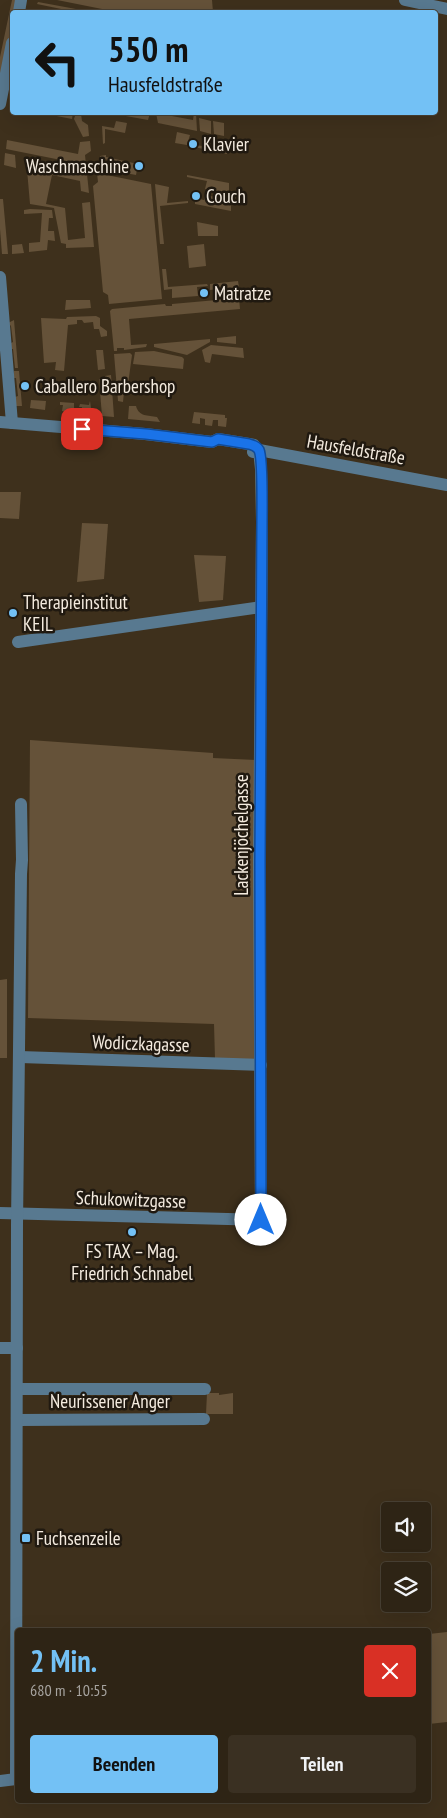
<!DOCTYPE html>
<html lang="de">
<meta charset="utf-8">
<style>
:root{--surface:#2e2415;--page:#3a3022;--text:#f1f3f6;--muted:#a7a4a0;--line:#494134;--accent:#73c1f5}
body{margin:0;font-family:"PT Sans Narrow",sans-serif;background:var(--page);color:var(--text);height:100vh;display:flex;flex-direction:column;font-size:19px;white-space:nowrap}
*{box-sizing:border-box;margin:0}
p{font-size:16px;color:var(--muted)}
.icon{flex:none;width:28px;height:28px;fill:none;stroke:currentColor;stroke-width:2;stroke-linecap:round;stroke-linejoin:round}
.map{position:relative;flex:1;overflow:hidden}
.panel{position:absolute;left:15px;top:1628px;width:416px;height:175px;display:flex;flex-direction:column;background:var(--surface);border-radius:5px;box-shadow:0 5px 20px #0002,0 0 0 1px var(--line)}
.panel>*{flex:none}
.hud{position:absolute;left:10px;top:10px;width:428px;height:105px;border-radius:5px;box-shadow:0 5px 20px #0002,0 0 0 1px var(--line);background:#73c1f5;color:#111;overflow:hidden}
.controls{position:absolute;left:381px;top:1502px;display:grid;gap:10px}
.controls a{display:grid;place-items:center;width:50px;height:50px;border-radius:5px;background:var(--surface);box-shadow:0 5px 20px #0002,0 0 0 1px var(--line);font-size:25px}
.pin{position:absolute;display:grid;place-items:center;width:42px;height:42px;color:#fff;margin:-21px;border-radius:10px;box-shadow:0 2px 8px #0006}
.me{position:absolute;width:55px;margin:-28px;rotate:0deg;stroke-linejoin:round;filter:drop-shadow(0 0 4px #0008)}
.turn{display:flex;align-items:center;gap:18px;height:105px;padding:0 15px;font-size:22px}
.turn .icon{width:65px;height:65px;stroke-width:2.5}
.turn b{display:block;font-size:35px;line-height:42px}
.round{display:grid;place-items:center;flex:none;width:52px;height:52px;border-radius:5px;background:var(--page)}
.headline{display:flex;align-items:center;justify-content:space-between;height:85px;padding:0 15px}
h1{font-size:30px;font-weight:800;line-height:38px;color:var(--accent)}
.button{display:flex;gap:10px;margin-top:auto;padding:10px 15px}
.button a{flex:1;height:58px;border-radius:5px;background:var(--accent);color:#111;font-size:20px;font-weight:800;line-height:58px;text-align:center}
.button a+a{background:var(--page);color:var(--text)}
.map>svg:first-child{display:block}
.green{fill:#655239}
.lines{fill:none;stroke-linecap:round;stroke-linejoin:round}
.minor{stroke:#587990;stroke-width:12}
.route-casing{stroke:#114b97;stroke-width:12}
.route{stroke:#1a73e8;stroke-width:9}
.poi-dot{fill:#73c1f5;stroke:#201910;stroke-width:2}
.labels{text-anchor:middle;stroke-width:5;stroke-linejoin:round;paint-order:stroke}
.poi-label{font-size:19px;fill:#f4ebdf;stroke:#201910;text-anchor:start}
.street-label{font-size:19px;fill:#f4ebdf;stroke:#201910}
</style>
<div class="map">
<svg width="447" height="1818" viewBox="0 0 447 1818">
<rect width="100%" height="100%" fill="#3e301c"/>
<!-- green -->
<g class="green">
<polygon points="12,0 17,0 15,12 12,12 12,23 0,82 0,57"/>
<polygon points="57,0 212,0 213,12 117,12"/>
<polygon points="38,2 76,9 77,12 66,12 66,10 37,4"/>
<polygon points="41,113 73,112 73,113 72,119"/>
<polygon points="76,113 81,114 82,121 88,125 89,136 83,137 74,119"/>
<polygon points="109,113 150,112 150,113 148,120"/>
<polygon points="156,113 193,120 194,113 196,113 197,131 158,123"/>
<polygon points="199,118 211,121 211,134 200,131"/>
<polygon points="116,121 127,123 125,133 105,129 105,143 103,144 102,126 114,128"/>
<polygon points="213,121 224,123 224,136 214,134"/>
<polygon points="177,132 190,135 187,145 175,143"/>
<polygon points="7,140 78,154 80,142 90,141 91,151 85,155 86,165 6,149"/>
<polygon points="213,141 226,142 227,154 194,147 194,145 212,147"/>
<polygon points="5,153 15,155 16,168 4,165"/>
<polygon points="106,155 106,157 138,164 136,175 115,171 117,162 100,158 100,156"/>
<polygon points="26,158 47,162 46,167 62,170 63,165 79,169 79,172 87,174 89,193 81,191 80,181 52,175 46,204 65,208 68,240 85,238 82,203 90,202 94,247 66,248 66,244 61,243 54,208 30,204"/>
<polygon points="97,173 151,184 162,299 109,304 108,295 103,292 93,186 98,182"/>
<polygon points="187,175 229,183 229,193 205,189 207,181 187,177"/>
<polygon points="155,184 169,187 167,203 188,201 188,203 160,206 164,244 160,244"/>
<polygon points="205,195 231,200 231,211 195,204 195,198 204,200"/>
<polygon points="0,199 3,199 8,254 2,254 0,229"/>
<polygon points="30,209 52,210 53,218 49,218 48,231 54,231 55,241 48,240 47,250 29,252 29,243 40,242 42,213 24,214 24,210"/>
<polygon points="197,222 218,226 218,236 198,236"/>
<polygon points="22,244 24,253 12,254 12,245"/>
<polygon points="204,244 206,266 189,268 187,246"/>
<polygon points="162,269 166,269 168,287 207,284 208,286 197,287 198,296 172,298 172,289 164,290"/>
<polygon points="238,281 239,287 210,290 210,284"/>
<polygon points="239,298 240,309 129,319 131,345 147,344 146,347 124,350 124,348 117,348 117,351 114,351 110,311 112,309 165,304 166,306 172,306 172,304"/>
<polygon points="66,300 90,300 91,308 65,310"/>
<polygon points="96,316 100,318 100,326 107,331 107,336 101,337 99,329 94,329 93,322 84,323 82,320 77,320 77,324 68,325 64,371 55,370 56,362 44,363 41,318 66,319 67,317"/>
<polygon points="14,320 18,368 15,368 13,349 11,349 11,343 13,342 11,326 8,323"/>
<polygon points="236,336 236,344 217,342 217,338"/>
<polygon points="210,339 210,342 187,355 154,347 154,344"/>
<polygon points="211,345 243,348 244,358 212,354 210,363 205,362 202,350"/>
<polygon points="96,350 103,350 105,369 98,370"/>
<polygon points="154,351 182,357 184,359 183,369 133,364 135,352"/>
<polygon points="130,353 132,355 127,392 124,392 123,402 118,401 114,354"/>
<polygon points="14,371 19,371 22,406 15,406 15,397 18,396 16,378 14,378"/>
<polygon points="111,375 114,417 102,416 99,379 105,379 105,376"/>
<polygon points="31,400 46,401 45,410 30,408"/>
<polygon points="90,401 92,415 81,414 82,407 79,407 80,404 89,405"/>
<polygon points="60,402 74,403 74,413 62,411 63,405 60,405"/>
<path d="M 129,406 L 136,406 C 139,417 148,415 157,417 L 160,422 L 128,419 Z"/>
<polygon points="194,412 225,415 225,418 227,418 226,427 218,426 218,420 213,420 212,426 205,425 205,419 200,418 200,424 192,423"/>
<polygon points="0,492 21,492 19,519 0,518"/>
<polygon points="82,523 108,524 104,579 77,582"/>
<polygon points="194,555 226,556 223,600 199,602"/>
<polygon points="30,740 213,753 213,758 256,760 256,1060 215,1059 214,1024 28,1018"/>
<polygon points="7,979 7,1058 0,1058 0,980"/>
<polygon points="207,1393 219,1393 219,1395 233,1393 233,1414 206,1414"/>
<polygon points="447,1632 447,1722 429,1724 429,1634"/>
</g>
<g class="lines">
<!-- minor -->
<g class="minor">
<polyline points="405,0 447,9"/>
<polyline points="19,12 21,0"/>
<polyline points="0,104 12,43"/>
<polyline points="0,277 12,423"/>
<polyline points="0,422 145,434 212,442 218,439 249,444 254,445 258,450"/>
<polyline points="253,452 259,450 447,485"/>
<polyline points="18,642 261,607"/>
<polyline points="20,1057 261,1065"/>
<polyline points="0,1213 261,1220 259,862 262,522 261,469 259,450"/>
<polyline points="0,1348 17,1348"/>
<polyline points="17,1389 205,1389"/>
<polyline points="17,1420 204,1419"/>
<polyline points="0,1781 16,1779 17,1225 21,874 22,860 21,804"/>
</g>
</g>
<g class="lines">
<defs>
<path id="route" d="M 82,429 L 146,434 L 212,442 L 218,439 L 249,444 C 253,445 257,447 259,450 C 263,458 262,510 262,522 L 260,862 L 261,1220"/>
</defs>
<!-- route casing -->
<use href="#route" class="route-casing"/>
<!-- route -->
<use href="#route" class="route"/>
</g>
<!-- markers -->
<g class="poi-dot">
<circle cx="193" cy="144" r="5"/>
<circle cx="139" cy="166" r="5"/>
<circle cx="196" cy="196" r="5"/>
<circle cx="204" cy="293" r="5"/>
<circle cx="25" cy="386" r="5"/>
<circle cx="13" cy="613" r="5"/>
<circle cx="132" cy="1232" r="5"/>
<rect x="21" y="1533" width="10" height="10" rx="2.5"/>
</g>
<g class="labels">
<!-- poi labels -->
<g class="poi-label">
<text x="203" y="151">Klavier</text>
<text x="129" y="173" text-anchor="end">Waschmaschine</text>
<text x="206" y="203">Couch</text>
<text x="214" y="300">Matratze</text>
<text x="35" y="393">Caballero Barbershop</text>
<text x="23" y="609">Therapieinstitut<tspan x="23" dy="22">KEIL</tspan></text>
<text x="132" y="1258" text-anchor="middle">FS TAX – Mag.<tspan x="132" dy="22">Friedrich Schnabel</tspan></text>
<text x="36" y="1545">Fuchsenzeile</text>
</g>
<!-- street labels -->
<g class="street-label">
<text transform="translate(356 449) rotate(10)" y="7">Hausfeldstraße</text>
<text transform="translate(241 835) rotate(-90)" y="7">Lackenjöchelgasse</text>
<text transform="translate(141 1043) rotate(2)" y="7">Wodiczkagasse</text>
<text transform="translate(131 1199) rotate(2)" y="7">Schukowitzgasse</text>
<text x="110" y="1408">Neurissener Anger</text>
</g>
</g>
</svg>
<div class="controls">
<a><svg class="icon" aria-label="sound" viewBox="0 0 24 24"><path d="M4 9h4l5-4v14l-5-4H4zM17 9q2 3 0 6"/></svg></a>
<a><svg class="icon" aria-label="layers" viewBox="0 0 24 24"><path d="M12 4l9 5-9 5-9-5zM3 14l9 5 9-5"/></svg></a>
</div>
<div class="pin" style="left:82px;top:429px;background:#d93025"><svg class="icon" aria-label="arrive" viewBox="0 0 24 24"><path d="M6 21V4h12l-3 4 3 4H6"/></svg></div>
<svg class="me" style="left:261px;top:1220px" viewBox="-20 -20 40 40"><circle r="19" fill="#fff"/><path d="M0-13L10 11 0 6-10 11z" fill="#1a73e8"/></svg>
<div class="hud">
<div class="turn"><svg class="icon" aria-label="left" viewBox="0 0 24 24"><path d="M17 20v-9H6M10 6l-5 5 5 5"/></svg><div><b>550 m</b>Hausfeldstraße</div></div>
</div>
<section class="panel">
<div class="headline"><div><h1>2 Min.</h1><p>680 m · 10:55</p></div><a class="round" style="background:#d93025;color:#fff"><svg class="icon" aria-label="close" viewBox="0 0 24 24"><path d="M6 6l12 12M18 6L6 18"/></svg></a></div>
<div class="button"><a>Beenden</a><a>Teilen</a></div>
</section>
</div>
